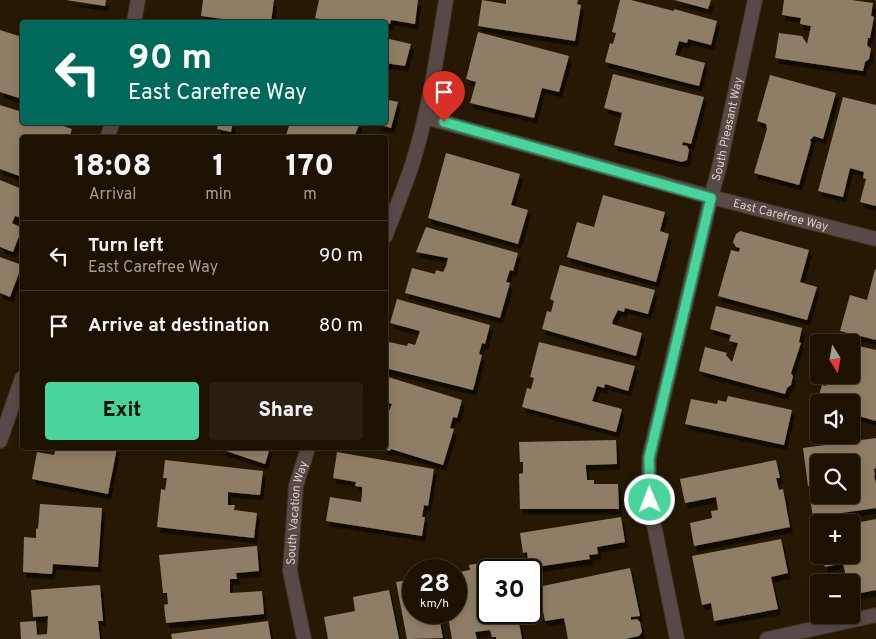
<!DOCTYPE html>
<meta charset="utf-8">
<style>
:root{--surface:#1d1202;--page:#2a2011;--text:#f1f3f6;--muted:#a09e99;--line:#3b3224;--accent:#49d49c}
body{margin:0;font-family:Overpass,sans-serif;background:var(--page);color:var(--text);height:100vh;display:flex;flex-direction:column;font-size:19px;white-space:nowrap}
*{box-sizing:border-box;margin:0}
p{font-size:16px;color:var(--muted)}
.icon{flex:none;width:28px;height:28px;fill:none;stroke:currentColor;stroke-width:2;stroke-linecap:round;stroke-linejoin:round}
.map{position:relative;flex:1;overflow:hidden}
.panel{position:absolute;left:20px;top:135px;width:368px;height:315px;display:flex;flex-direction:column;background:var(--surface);border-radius:5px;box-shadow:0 2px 8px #0003,0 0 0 1px var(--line)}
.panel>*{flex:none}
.hud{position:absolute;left:20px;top:20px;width:368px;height:105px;border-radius:5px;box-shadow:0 2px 8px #0003,0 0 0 1px var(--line);background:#00695c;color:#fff;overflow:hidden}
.needle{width:32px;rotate:169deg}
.controls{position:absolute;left:810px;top:334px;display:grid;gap:10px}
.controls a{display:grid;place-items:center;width:50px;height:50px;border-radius:5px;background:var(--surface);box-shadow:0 2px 8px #0003,0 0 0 1px var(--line);font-size:25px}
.speed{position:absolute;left:402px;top:559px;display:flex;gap:10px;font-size:25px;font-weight:700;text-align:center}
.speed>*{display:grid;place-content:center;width:65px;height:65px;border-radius:50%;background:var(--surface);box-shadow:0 2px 8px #0003,0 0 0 1px var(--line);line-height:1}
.speed small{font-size:12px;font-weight:400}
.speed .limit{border:2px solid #111;border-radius:8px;background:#fff;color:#111}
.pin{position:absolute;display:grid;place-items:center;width:42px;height:42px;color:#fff;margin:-51px -21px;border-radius:50% 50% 50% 0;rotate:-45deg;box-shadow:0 0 5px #0007}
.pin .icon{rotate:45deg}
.me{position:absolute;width:55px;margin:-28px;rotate:359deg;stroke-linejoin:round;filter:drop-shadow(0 0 4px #0008)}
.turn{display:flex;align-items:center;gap:18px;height:105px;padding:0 25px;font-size:22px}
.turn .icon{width:65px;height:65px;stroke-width:2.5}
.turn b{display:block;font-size:35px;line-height:42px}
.eta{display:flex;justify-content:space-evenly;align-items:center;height:85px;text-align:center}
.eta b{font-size:30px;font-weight:800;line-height:35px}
.primary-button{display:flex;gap:10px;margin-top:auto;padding:10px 25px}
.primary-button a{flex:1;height:58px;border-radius:5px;background:var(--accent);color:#111;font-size:20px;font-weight:800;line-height:58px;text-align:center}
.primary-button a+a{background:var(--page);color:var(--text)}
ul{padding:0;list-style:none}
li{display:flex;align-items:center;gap:15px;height:70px;padding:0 25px;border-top:1px solid var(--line)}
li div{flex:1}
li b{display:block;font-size:19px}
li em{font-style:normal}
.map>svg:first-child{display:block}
.building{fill:#907d65;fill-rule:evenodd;filter:url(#shadow)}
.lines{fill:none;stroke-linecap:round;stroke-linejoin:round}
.minor-casing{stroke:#40321e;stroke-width:16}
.minor{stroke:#574947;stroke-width:14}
.route-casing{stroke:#2f8a65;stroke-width:12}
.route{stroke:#49d49c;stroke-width:9}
.labels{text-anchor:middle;stroke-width:5;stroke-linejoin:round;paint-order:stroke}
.street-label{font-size:12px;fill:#dacfc2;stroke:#0b0501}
</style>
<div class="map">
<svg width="876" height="639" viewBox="0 0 876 639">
<defs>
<filter id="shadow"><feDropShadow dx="3" dy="5.5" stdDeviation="0" flood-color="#0009"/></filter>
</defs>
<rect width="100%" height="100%" fill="#271803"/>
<!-- building -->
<g class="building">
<polygon points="66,0 106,0 105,6"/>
<polygon points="203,0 274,0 271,22 245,22 201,16"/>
<polygon points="319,0 418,0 415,24 391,20 390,24 319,22 320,19 315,18"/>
<polygon points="482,0 506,4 506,0 578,0 577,4 581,5 575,41 478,26"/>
<polygon points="620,0 631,0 674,11 674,9 717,21 711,45 688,39 687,43 679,41 676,52 675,55 705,63 699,86 605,62 610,43 613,44 616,33 612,32"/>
<polygon points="674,0 711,0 708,9"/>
<polygon points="784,0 852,0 873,3 871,16 874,17 870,38 868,38 867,45 871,49 869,59 865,62 863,71 775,58 779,33 802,36 807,44 811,26 816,27 800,24 801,18 782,15"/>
<polygon points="0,30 22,37 22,99 0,92"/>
<polygon points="478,32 569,56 559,92 542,88 534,118 470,103 476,82 466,79"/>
<polygon points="385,38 411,44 405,66 385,63"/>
<polygon points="613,74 704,97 691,144 683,142 682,145 687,146 689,150 687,160 682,162 614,145 622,113 604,108"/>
<polygon points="770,75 836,93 823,139 814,136 810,140 811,143 799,185 754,173 767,129 766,124 757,121"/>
<polygon points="843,97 876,105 876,206 860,202 866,179 863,178 864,172 850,168 843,197 818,191"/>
<polygon points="385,99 398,102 391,128 374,123 385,122"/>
<polygon points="0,105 22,112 22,122 52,122 72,129 69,138 22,138 22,177 0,169"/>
<polygon points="219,122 233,122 231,132 217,129"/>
<polygon points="293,122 360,122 354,138 285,138 290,123 293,124"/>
<polygon points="446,153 520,174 511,205 528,210 518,244 428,218"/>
<polygon points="0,180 22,189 22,218 15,216 12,223 22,228 13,252 0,247"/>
<polygon points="603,195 665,212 660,231 669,234 656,282 567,257 577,222 594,227"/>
<polygon points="426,227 518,253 513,271 510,270 506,282 510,283 500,318 405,293 412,268 435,274 436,270 443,272 446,266 448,258 416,252"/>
<polygon points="740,231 809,250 800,282 817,287 807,320 718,296 731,250 739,252 740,248 736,247 733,242 736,234"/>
<polygon points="0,257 22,265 10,297 0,293"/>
<polygon points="560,265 655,290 648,314 625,308 624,312 618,310 613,320 612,324 642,333 636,356 542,329 547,311 551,312 554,301 550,299"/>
<polygon points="875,269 876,270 876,340 840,331 850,295 867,300"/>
<polygon points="397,299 490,325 485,344 482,343 479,354 482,355 473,390 385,368 385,341 407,346 408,343 415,345 420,331 390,323"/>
<polygon points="716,306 802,328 799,342 801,343 791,373 793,376 791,385 787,388 785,394 699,371 705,347 727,353 726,355 732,362 738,343 729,341 731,335 710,329"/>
<polygon points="539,342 635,366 628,391 605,384 604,388 597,386 595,393 592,401 622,409 616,432 522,407 527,388 531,389 534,378 530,377"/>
<polygon points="851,344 876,350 876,421 851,414 851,402 819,402 819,406 816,405 822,385 826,386 829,375 851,375"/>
<polygon points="385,376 462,400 457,418 453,417 450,428 454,429 443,465 391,449 390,451 381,448 385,448 385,417 386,418 392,404 385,402"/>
<polygon points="728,396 792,410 784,445 685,424 691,399 717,404 718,400 726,402"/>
<path d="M 876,438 L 876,468 L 874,469 L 875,475 L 874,476 L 876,483 L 876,508 L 813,517 L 810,497 L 813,497 L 812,485 L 808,486 L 803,448 ZM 819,462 L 851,462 L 851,495 L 819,495 Z"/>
<polygon points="616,440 617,464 586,465 586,469 587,480 594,480 594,484 618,484 619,509 520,509 519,474 523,473 523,462 520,462 519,442"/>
<polygon points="56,448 117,448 108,494 32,479 37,452 54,455"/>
<polygon points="217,448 270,448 265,464"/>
<polygon points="337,452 434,469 428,506 424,505 422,517 425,517 422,536 326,521 330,497 361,502 362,494 362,487 355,486 356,482 333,478"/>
<polygon points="165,460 263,471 260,495 228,492 228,505 235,505 234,510 257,513 254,538 157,527 161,489 165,490 167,478 163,478"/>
<polygon points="776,460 780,478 776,478 779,490 783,489 790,527 694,546 690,523 712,518 711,511 718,510 716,497 685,503 680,479"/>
<polygon points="40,504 102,508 98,567 53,564 52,574 23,572 24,537 36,538 36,528 38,529"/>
<polygon points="621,517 625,542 597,547 598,554 589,555 590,559 529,568 527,552 523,553 520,533"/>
<polygon points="876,519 876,590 851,595 851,582 847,582 843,563 825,567 823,555 851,555 851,524"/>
<polygon points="781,539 788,573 771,577 778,609 714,621 711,603 702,605 692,556"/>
<polygon points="257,546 259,571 236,573 237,579 230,579 230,593 262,591 264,614 166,623 164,605 168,604 167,593 163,593 159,555"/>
<polygon points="504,559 506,570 489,570 489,612 517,612 522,639 496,639 496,637 492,637 490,630 475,632 477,639 452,639 447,612 456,612 456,569 458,568 459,572 470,570 469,565"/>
<polygon points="630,568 640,616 631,617 631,620 637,619 640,622 642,632 639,636 625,639 568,639 564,618 545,621 538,587"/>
<polygon points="414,579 414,612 438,612 443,638 407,639 396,582"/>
<polygon points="100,585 103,621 98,621 100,639 21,639 20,622 36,621 37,635 47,634 48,616 33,617 31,590"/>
<polygon points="389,590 399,639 328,639 324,617 355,611 353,597"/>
<polygon points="268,621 271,639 172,639 171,634"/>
</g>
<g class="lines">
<defs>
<g id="minor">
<polyline points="134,22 138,0"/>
<path id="s1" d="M 425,117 L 711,197 L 876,239"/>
<polyline points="107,138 113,122"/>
<path d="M 385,237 C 394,213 404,189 412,165 C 429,111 437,56 446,0"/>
<polyline points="0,441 22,378"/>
<path id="s2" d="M 304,639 L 290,571 L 296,486 L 308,448"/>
<path id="s3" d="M 677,639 L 649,500 L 649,458 L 711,197 L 719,168 L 755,0"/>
<polyline points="767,639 876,615"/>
</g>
</defs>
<!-- minor casing -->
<use href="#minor" class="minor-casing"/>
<!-- minor -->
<use href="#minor" class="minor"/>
</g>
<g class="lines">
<defs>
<polyline id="route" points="444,122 711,198 649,458 650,500"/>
</defs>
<!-- route casing -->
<use href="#route" class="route-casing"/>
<!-- route -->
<use href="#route" class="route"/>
</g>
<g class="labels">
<!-- street labels -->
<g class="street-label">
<text dy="4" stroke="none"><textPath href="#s3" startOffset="522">South Pleasant Way</textPath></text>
<text dy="4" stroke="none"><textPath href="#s1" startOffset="369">East Carefree Way</textPath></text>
<text dy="4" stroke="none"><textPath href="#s2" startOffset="128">South Vacation Way</textPath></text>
</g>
</g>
</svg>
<div class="controls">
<a><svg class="needle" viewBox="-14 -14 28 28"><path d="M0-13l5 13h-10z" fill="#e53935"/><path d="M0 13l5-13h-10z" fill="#a09e99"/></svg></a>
<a><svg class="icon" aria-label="sound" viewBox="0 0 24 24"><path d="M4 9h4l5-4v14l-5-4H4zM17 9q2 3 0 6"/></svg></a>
<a><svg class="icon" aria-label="search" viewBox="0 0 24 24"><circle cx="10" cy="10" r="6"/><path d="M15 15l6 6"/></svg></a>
<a>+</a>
<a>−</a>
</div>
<div class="speed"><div>28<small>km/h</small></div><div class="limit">30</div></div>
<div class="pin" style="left:444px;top:122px;background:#d93025"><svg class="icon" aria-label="arrive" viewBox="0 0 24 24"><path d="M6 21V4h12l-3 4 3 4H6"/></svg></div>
<svg class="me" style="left:650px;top:500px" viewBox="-20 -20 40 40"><circle r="17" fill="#49d49c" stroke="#fff" stroke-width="3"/><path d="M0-11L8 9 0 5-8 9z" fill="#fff"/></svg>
<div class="hud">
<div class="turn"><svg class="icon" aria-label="left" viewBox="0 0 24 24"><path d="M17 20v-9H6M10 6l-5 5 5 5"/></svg><div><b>90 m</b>East Carefree Way</div></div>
</div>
<section class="panel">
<div class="eta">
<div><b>18:08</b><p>Arrival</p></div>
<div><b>1</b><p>min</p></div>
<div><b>170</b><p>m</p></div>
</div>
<ul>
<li><svg class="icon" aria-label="left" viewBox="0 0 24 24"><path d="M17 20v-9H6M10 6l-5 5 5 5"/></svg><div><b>Turn left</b><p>East Carefree Way</p></div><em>90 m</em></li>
<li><svg class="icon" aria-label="arrive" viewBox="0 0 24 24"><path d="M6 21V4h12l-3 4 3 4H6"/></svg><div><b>Arrive at destination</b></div><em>80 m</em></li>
</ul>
<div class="primary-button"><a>Exit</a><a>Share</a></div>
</section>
</div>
